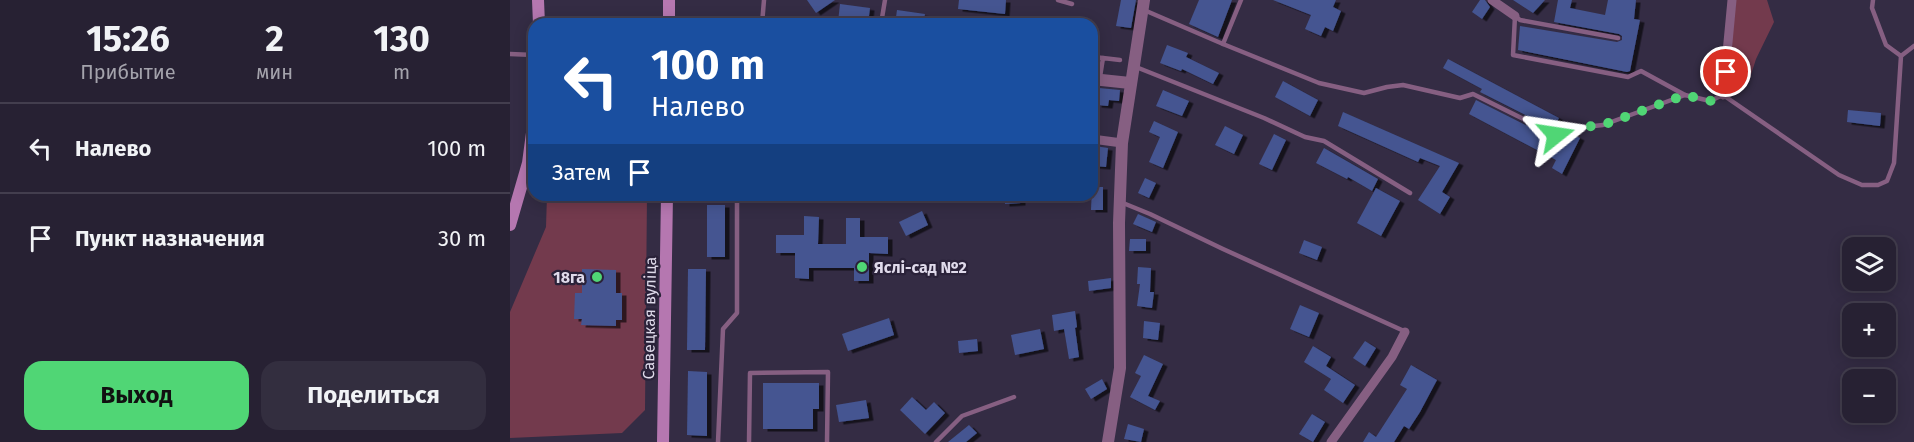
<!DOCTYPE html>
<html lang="ru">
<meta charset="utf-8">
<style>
:root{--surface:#272133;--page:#332e3f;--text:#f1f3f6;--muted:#a4a3ac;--line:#433e4e;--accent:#50d675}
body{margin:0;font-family:"Fira Sans",sans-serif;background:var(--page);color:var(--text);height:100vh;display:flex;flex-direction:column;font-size:22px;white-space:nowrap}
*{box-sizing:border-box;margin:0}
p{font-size:20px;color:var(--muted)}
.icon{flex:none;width:33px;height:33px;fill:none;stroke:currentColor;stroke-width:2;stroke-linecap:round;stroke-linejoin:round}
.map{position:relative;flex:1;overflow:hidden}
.panel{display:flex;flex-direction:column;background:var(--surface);width:510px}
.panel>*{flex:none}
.top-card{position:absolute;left:18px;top:18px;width:570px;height:183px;border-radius:18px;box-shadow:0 3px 15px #0003,0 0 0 2px var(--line);background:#1a4fa0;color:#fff;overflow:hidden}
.tools{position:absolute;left:1332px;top:237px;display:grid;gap:12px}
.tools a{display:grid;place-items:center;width:54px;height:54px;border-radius:12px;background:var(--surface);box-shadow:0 3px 15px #0003,0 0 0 2px var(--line);font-size:30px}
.pin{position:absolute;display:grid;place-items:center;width:51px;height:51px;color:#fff;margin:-26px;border:3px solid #fff;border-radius:50%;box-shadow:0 2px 6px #0007}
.me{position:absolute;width:66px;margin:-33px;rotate:75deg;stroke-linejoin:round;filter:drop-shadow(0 0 4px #0008)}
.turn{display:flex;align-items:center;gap:21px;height:126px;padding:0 24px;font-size:27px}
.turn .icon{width:78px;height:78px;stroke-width:2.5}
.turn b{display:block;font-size:42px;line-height:51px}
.then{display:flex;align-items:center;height:57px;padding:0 24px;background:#0003;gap:12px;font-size:22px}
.eta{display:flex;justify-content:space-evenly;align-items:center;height:102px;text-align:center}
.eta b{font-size:36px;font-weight:700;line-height:42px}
.action{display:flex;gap:12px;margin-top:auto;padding:12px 24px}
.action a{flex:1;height:69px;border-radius:18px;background:var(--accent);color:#111;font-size:24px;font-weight:700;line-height:69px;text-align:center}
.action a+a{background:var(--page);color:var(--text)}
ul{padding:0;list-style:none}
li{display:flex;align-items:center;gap:18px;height:90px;padding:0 24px;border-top:2px solid var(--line)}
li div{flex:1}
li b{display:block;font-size:22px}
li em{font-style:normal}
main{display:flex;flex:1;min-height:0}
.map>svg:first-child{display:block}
.green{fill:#733a4d}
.building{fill:#445591;filter:url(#shadow)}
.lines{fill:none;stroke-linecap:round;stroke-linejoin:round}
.service{stroke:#865f82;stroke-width:4.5}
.minor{stroke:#865f82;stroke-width:9}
.tertiary{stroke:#865f82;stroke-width:12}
.secondary{stroke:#b577b0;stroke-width:12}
.route{stroke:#50d675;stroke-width:10;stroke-dasharray:0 18}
.poi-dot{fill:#50d675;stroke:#2a2239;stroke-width:2}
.labels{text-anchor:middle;stroke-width:4.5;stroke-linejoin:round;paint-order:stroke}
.poi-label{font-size:16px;font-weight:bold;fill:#dfdaea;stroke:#2a2239;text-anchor:start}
.street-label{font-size:16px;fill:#dfdaea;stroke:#2a2239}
</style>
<main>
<section class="panel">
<div class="eta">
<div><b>15:26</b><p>Прибытие</p></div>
<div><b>2</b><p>мин</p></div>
<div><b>130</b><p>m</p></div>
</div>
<ul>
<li><svg class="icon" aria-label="left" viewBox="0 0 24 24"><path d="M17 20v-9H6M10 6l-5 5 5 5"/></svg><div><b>Налево</b></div><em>100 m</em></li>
<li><svg class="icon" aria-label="arrive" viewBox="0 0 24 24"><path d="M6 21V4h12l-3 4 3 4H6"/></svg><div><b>Пункт назначения</b></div><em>30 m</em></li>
</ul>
<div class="action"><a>Выход</a><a>Поделиться</a></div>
</section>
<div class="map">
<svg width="1404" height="442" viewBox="0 0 1404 442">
<defs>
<filter id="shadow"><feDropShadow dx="4.5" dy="2.5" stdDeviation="0" flood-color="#0009"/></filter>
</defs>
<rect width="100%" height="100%" fill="#342c44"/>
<!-- green -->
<g class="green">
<polygon points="1226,0 1257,0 1264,22 1246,59 1238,84 1228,87 1219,68"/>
<polygon points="37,195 137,195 135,410 112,433 0,438 0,312 36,227"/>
</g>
<!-- building -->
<g class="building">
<polygon points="297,0 325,0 306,13"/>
<polygon points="449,0 496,0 495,14 448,9"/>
<polygon points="611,0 626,0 621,28 606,26"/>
<polygon points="689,0 722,0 708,37 679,24"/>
<polygon points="763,0 826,0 823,7 831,11 823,31 815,27 811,36 795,29 801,15"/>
<polygon points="970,0 975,0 980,7 972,19 962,12"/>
<polygon points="1003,0 1035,0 1023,13"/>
<polygon points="1048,0 1062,0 1060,8 1095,15 1098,0 1126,0 1124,19 1130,20 1120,71 1117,72 1008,50 1010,26 1107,42 1112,40 1112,36 1109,34 1044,22"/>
<polygon points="330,4 360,8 358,24 328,22"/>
<polygon points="387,10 415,14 413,24 385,24"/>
<polygon points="657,45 678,53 676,57 709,73 703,84 672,69 671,71 650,63"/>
<polygon points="938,59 1049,118 1043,129 970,92 972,89 933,68"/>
<polygon points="773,81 808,100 800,116 765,97"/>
<polygon points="589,88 610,90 609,101 599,100 598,106 587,105"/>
<polygon points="653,90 679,101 672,116 646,106"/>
<polygon points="966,100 1039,137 1037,141 1052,149 1059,135 1062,134 1070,138 1052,174 1042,168 1046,160 959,114"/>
<polygon points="1338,110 1371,113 1370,126 1337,122"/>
<polygon points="833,112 949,163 932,192 940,197 930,214 908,200 930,166 910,158 908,162 828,126"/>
<polygon points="644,121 668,132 653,168 639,162 650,137 639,132"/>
<polygon points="715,126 733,135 724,154 705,145"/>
<polygon points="764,134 776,140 762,170 749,164"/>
<polygon points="585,146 598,148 596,167 584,166"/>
<polygon points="814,148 868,179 862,191 838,177 837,179 806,163"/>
<polygon points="635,178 646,183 639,198 628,193"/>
<polygon points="582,187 593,187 593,210 581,210"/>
<polygon points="866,188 890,201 871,236 847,223"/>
<polygon points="495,195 511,195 511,203 495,204"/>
<rect x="197" y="205" width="18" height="52"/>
<polygon points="412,211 418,225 396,236 389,222"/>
<polygon points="628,214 646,222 642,232 623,224"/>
<polygon points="294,216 309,217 308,244 336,244 336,218 350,218 350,237 378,237 378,254 359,253 359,281 344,281 344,268 299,268 299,279 285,278 285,253 266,253 266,235 294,235"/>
<polygon points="620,239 636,239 636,251 619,251"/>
<polygon points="794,240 812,247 807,260 789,253"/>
<polygon points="628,267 641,268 640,292 644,292 642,308 627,306 630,284 627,284"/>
<polygon points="72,269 106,270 106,293 112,293 112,320 106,320 106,326 71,325 72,319 64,319 65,293 72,293"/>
<polygon points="178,269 196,269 195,350 177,350"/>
<polygon points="601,278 601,288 579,291 578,281"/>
<polygon points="790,305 809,313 799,337 780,329"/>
<polygon points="565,311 567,327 565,328 569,357 559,359 554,329 544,331 542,315"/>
<polygon points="379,318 384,335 338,351 332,334"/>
<polygon points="634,321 650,323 648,340 633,338"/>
<polygon points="530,329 534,349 505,355 501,335"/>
<polygon points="467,339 468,351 449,353 448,341"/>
<polygon points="855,341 866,348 855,366 843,358"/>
<polygon points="803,346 821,357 816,366 845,385 833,403 814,390 821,379 794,362"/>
<polygon points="634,355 653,364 638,396 650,401 645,410 620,397 631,376 625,373"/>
<polygon points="901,365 927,380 910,412 899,429 894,426 884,442 853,442 859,432 866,437 897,389 890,385"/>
<polygon points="178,371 197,372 197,436 177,435"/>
<polygon points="592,379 597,389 581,399 575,389"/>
<polygon points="253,383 309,383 309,409 303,409 303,429 253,429"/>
<polygon points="402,397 416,410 424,402 435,413 415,434 390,410"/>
<polygon points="356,400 359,418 329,422 326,405"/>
<polygon points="802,414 815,422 803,442 789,434"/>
<polygon points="618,424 634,429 631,442 614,439"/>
<polygon points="459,425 467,433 456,442 438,442"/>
</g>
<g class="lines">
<!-- service -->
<g class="service">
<polyline points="548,0 562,4"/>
<polyline points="1363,0 1362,8 1376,45 1391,56"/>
<polyline points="634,10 713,44 731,0"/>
<polyline points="252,24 254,0"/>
<polyline points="371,24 375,0"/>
<polyline points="1108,38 1010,20 1005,16 1003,55 1118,77 1131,71 1175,95"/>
<polyline points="713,44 809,83 854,93 877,87 893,85 950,98 963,94 1046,135 1065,128 1093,125 1175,95 1200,101 1213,95 1329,175 1352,185 1368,185 1377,181 1384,163 1391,56 1404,46"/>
<polyline points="0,54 24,55"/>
<polyline points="583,57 593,58"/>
<polyline points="626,67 754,118 795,137 814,141 900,193"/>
<polyline points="590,77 593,58 610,60"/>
<polyline points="613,203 640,214 713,249 894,331"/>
<polyline points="208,442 213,329 227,313 227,195"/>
<polyline points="239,442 240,373 318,372 317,442"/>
<polyline points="426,442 452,416 504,397"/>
</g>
<!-- minor -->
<g class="minor">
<polyline points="982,0 1005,16"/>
<polyline points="1213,95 1222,0"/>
<polyline points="582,139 612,143"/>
<polyline points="821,442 882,357 895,332"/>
</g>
<!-- tertiary -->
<g class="tertiary">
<polyline points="582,79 620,83"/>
<polyline points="598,442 610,368 609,223 612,143 634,0"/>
</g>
<!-- secondary -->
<g class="secondary">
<polyline points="28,0 29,24"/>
<polyline points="159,24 159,0"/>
<polyline points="0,225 18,163 24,118"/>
<polyline points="153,442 157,195"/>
</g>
</g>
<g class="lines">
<!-- route -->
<polyline class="route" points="1046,135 1065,128 1093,125 1175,95 1200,101 1213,95 1216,72"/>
</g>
<!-- markers -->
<g class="poi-dot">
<circle cx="352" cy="267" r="6"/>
<circle cx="87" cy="277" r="6"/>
</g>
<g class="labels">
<!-- poi labels -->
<g class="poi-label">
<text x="364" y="273">Яслі-сад №2</text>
<text x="75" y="283" text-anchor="end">18га</text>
</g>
<!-- street labels -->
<g class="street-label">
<text transform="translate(139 318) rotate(-89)" y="6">Савецкая вуліца</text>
</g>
</g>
</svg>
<div class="tools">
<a><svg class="icon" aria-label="layers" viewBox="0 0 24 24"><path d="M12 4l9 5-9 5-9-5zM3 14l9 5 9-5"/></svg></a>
<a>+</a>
<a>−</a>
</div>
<div class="pin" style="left:1216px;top:72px;background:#d93025"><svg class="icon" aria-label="arrive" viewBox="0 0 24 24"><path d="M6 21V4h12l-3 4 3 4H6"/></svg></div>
<svg class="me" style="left:1046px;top:135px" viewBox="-20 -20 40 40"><path d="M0-17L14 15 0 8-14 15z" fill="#50d675" stroke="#fff" stroke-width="4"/></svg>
<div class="top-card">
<div class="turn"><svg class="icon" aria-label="left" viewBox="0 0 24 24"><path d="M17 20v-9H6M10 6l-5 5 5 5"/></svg><div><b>100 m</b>Налево</div></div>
<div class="then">Затем<svg class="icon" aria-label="arrive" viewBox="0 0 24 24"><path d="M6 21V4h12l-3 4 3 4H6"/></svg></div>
</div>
</div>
</main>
